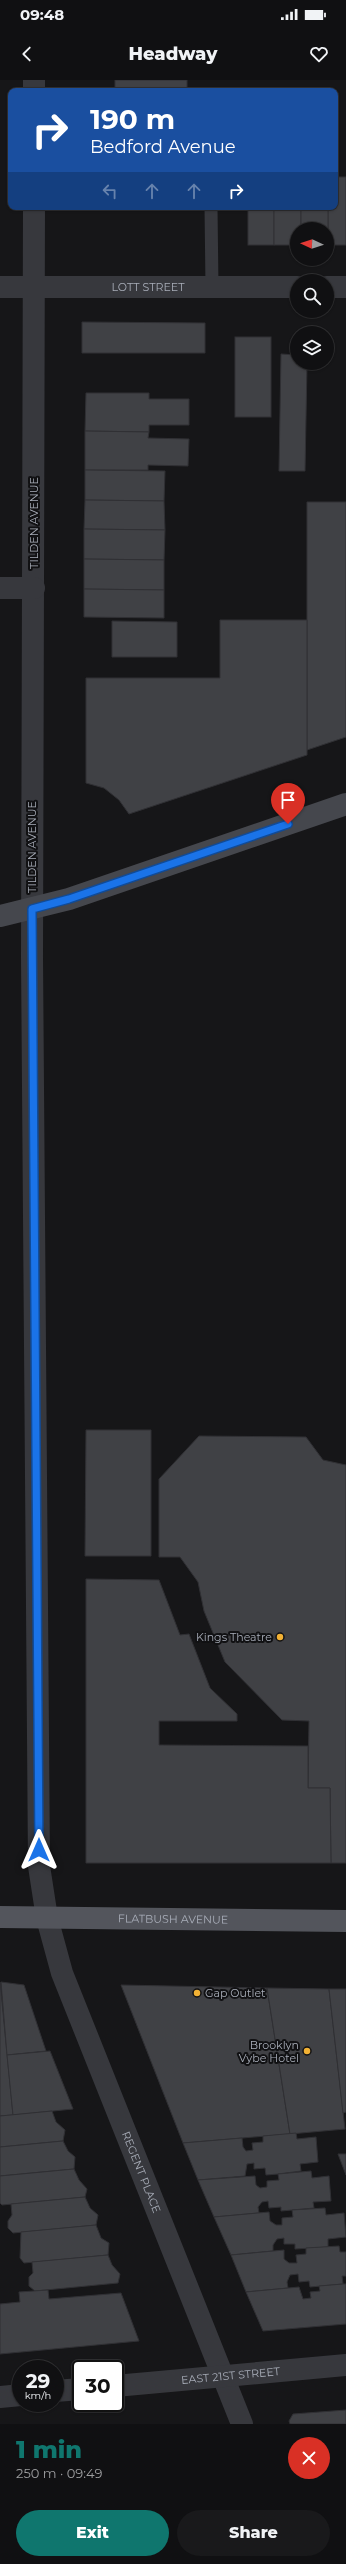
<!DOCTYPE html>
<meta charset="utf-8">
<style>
:root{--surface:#101012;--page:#19191b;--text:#f1f3f6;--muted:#9c9d9f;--line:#303032;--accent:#0f766e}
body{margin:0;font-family:Montserrat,sans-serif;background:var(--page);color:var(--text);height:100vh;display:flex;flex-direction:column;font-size:15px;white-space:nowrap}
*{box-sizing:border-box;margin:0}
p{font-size:13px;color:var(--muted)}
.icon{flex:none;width:22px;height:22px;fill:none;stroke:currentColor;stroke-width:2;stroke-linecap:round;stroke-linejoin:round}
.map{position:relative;height:2344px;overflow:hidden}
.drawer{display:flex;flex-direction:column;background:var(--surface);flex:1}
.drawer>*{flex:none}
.guide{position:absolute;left:8px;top:8px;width:330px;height:122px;border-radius:8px;box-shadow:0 1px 3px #0004,0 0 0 1px var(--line);background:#1a4fa0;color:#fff;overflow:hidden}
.needle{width:26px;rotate:273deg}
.buttons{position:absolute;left:290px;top:142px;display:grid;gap:8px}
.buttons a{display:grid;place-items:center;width:44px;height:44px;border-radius:50%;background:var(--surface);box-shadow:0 1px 3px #0004,0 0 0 1px var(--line);font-size:20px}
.speed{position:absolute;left:12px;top:2280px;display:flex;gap:8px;font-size:20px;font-weight:700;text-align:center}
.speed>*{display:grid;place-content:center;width:52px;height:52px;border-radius:50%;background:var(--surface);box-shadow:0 1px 3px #0004,0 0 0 1px var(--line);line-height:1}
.speed small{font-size:10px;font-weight:400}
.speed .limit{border:2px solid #111;border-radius:6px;background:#fff;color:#111}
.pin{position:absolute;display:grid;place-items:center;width:34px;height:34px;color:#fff;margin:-41px -17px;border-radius:50% 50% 50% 0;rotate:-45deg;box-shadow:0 0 4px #0007}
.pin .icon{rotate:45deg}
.me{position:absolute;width:44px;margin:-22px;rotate:0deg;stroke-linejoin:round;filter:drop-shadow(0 0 3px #0008)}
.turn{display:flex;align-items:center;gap:14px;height:84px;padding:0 16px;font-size:18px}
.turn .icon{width:52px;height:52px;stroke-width:2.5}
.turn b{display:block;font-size:28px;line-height:34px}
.lanes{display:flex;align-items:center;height:38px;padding:0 16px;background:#0003;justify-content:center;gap:20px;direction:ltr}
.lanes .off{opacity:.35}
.round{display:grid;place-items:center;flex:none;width:42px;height:42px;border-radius:21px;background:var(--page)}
.overview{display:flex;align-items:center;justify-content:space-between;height:68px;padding:0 16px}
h1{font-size:24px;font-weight:800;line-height:30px;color:var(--accent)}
.primary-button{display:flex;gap:8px;margin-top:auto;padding:8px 16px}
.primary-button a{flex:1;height:46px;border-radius:24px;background:var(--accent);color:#fff;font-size:16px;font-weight:800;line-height:46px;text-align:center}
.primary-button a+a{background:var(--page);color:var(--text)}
.status{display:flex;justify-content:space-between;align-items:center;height:28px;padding:0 20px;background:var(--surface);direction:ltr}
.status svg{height:11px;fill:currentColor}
header{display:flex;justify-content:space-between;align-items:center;height:52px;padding:0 16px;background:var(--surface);font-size:18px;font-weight:800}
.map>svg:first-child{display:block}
.building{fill:#404145;stroke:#303034}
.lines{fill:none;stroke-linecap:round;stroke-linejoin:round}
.lane{stroke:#37383d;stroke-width:13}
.street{stroke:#37383d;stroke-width:22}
.secondary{stroke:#45474d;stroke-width:22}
.primary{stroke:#53555c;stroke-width:22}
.route-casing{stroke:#114b97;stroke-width:10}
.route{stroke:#1a73e8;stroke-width:7}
.poi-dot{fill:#f2b134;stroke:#111113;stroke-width:1.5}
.labels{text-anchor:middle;stroke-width:4;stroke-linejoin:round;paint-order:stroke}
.street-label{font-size:11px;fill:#a8adb8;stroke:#111113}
.poi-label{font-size:11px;fill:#a8adb8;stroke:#111113;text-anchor:end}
</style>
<div class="status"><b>09:48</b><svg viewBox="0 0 49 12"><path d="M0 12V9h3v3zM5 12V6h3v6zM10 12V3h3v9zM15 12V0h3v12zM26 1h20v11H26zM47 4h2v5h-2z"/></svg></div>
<header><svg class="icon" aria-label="back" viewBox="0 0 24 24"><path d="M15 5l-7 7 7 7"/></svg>Headway<svg class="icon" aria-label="heart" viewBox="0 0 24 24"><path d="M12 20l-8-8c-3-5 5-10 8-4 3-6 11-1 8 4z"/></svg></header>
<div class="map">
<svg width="346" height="2344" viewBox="0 0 346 2344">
<rect width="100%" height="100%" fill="#161618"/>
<!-- building -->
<g class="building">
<rect x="115" y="0" width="72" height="9"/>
<polygon points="335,97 346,97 346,165 328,165 328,127 335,127"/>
<rect x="248" y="127" width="26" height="38"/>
<polygon points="274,127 301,127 301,149 297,149 297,165 274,165"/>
<polygon points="301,127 328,127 328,165 327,149 301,149"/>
<polygon points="82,242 205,243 205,273 82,273"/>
<rect x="235" y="257" width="36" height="80"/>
<polygon points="281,274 297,275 297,283 307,283 305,391 279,391"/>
<polygon points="86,313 149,313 149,319 189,319 189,345 149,345 149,352 85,351"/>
<polygon points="85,351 149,352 148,358 189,359 188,386 148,385 148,390 85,390"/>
<polygon points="85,390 165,391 164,421 85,420"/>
<polygon points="85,420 164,421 165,450 84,449"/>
<polygon points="307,422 346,422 346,657 307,670"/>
<polygon points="84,449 165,450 164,480 84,479"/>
<polygon points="84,479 164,480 164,510 84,509"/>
<polygon points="84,509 164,510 164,538 84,537"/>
<polygon points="220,540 307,540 307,675 129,734 119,720 104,708 86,703 86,598 220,598"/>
<polygon points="112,541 177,542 177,577 112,577"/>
<polygon points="86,1350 151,1350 151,1476 85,1476"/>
<polygon points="199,1356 306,1357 323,1380 346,1385 346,1783 331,1783 330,1708 308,1708 309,1641 282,1640 225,1582 204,1531 198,1502 180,1477 159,1477 159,1399"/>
<polygon points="86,1499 159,1500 180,1555 189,1554 210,1608 237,1634 237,1641 159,1641 159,1665 308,1666 308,1708 330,1708 331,1783 86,1783"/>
<polygon points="0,1902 13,2035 0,2036"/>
<polygon points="1,1902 24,1905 46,1971 7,1975"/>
<polygon points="121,1905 267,1908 290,2054 183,2063"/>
<polygon points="267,1908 329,1909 345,2049 290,2054"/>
<polygon points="329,1909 346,1909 346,2032 343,2033"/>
<polygon points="50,1971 73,2029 13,2035 7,1975"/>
<polygon points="52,2031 56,2042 65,2050 63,2061 0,2067 0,2036"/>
<polygon points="296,2053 297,2059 316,2057 318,2082 300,2084 301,2091 278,2094 266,2095 265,2088 254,2089 254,2083 247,2084 245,2096 198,2100 183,2063 242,2058 243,2067 246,2071 253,2070 252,2063 263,2062 263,2056"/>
<polygon points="63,2061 68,2071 75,2077 74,2089 0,2096 0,2067"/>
<polygon points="338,2074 346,2074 346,2095"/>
<polygon points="74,2089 79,2100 87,2109 85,2117 2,2125 0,2123 0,2096"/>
<polygon points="311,2091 312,2098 329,2096 331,2121 313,2122 314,2128 281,2131 281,2127 269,2128 268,2121 262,2122 258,2127 259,2133 214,2137 198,2100 255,2096 256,2105 260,2108 267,2107 267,2101 279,2100 278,2094"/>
<polygon points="85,2117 90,2128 98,2135 96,2145 13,2153 8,2148 8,2141 12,2135 11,2124"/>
<polygon points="325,2128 326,2135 344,2133 346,2157 328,2159 328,2167 295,2169 295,2164 284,2164 284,2158 277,2159 273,2165 273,2171 231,2175 214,2137 269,2132 270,2141 276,2145 282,2145 282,2138 293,2137 292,2130"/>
<polygon points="96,2145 101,2158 109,2163 108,2175 24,2183 20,2178 21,2152"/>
<polygon points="339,2166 340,2172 346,2172 346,2196 342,2196 343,2204 310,2207 309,2201 299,2202 298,2194 290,2195 287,2202 288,2208 246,2212 231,2175 284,2170 284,2179 289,2183 297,2183 296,2175 306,2174 306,2168"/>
<polygon points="108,2175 112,2185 120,2194 118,2203 35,2211 29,2206 29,2197 33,2193 32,2182"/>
<polygon points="343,2204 346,2204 346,2244 263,2251 246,2212 299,2207 303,2219 311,2218 310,2212 320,2211 319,2206"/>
<polygon points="48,2210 49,2219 121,2213 139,2261 0,2274 0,2224 20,2222 19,2212"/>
<polygon points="346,2330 346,2344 290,2344 289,2341 293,2334"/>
</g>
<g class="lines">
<!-- lane -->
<polyline class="lane" points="211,127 212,207"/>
<!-- street -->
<g class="street">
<polyline points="34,11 34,0"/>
<path id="s1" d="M 34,127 L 32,877 L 39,1786 L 47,1838 L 62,1893 L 242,2344"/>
<path id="s2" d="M 0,207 L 297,207"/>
<polyline points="327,207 346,207"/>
<polyline points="0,508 34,508"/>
<path id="s3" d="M 115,2306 L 346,2285"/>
<polyline points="55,2311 81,2309"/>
<polyline points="0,2317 21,2315"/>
</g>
<!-- secondary -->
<polyline class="secondary" points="0,836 69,819 346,724"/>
<!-- primary -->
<path class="primary" id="s4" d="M 0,1837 L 346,1841"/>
</g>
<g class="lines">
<defs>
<polyline id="route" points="39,1770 32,829 69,819 288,744"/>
</defs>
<!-- route casing -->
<use href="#route" class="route-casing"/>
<!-- route -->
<use href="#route" class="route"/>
</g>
<!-- markers -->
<g class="poi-dot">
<circle cx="280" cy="1557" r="4"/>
<circle cx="197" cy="1913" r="4"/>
<circle cx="307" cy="1971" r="4"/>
</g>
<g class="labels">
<!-- street labels -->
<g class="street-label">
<text dy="4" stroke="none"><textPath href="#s2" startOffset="148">LOTT STREET</textPath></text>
<text transform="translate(34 443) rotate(-90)" y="4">TILDEN AVENUE</text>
<text transform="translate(32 767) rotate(-90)" y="4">TILDEN AVENUE</text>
<text dy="4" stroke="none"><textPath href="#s4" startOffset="173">FLATBUSH AVENUE</textPath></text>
<text dy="4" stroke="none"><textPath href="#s1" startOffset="1983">REGENT PLACE</textPath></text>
<text dy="4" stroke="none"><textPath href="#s3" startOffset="116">EAST 21ST STREET</textPath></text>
</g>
<!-- poi labels -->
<g class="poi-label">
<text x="272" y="1561">Kings Theatre</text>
<text x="205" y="1917" text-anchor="start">Gap Outlet</text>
<text x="299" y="1969">Brooklyn<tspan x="299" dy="13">Vybe Hotel</tspan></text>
</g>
</g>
</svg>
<div class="buttons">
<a><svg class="needle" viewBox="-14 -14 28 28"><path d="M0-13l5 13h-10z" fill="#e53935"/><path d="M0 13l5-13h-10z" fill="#9c9d9f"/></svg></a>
<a><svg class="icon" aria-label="search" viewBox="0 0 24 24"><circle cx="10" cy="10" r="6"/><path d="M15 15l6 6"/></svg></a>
<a><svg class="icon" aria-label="layers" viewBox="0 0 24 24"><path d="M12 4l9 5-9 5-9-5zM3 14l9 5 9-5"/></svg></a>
</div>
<div class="speed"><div>29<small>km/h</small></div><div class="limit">30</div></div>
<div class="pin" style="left:288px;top:744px;background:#d93025"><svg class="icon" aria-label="arrive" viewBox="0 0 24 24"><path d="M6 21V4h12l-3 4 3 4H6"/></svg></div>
<svg class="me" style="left:39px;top:1770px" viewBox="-20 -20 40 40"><path d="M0-17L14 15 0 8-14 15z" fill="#1a73e8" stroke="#fff" stroke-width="4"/></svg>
<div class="guide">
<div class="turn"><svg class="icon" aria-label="right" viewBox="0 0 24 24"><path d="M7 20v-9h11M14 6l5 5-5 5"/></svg><div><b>190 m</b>Bedford Avenue</div></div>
<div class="lanes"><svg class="icon off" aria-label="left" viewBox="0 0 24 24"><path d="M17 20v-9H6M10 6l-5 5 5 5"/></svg><svg class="icon off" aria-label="ahead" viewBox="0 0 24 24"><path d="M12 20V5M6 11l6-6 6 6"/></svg><svg class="icon off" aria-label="ahead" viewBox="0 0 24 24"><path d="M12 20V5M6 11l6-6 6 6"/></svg><svg class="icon" aria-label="right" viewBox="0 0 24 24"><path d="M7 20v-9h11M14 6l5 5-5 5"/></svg></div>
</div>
</div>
<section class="drawer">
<div class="overview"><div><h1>1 min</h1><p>250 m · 09:49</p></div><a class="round" style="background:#d93025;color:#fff"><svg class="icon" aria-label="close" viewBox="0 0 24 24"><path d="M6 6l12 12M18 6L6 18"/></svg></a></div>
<div class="primary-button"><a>Exit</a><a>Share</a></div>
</section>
